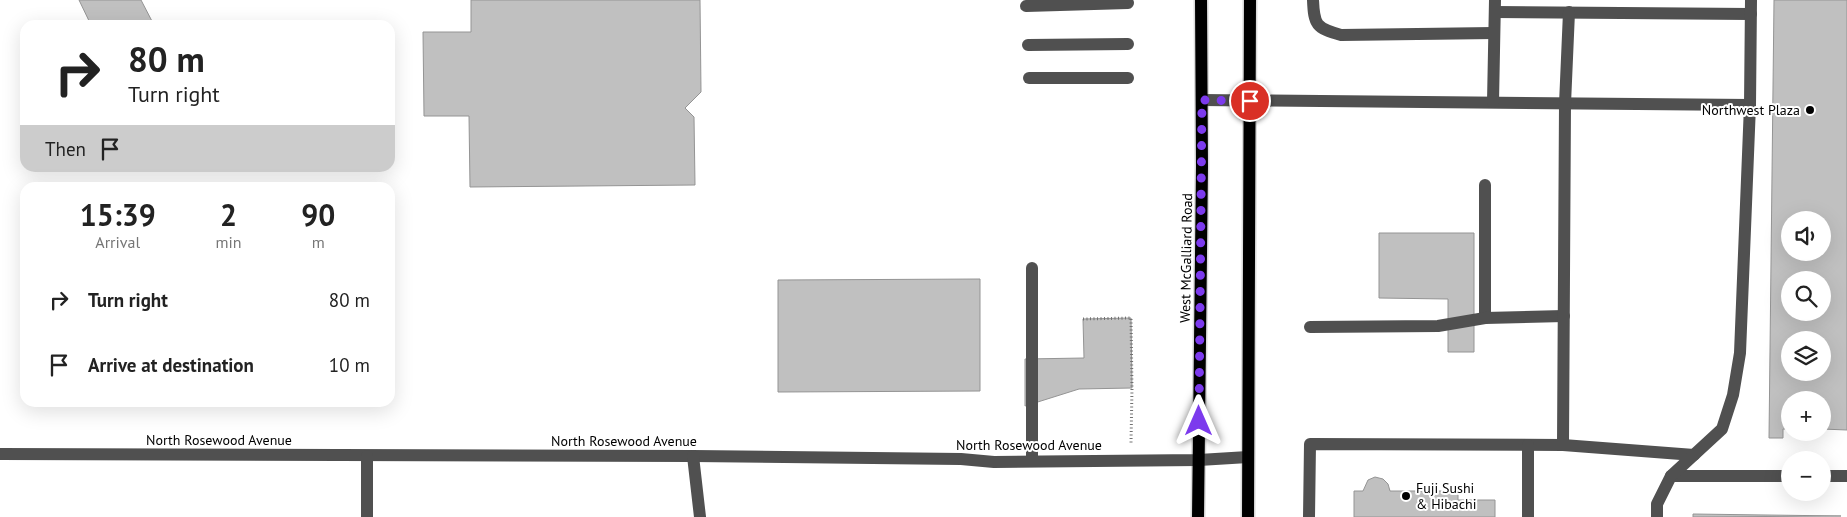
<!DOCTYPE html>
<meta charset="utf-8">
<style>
:root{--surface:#fff;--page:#f2f2f2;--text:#222;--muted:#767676}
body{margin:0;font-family:"PT Sans",sans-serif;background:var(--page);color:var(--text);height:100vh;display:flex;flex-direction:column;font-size:19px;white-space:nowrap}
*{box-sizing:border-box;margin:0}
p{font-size:16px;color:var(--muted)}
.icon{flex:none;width:28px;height:28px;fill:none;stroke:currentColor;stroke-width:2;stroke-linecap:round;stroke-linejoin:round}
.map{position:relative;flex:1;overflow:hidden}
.side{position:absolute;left:20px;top:182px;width:375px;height:225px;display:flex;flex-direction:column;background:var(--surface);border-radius:15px;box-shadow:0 5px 20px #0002}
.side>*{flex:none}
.banner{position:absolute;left:20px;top:20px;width:375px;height:152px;border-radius:15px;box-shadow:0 5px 20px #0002;background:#fff;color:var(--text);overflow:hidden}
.controls{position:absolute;left:1781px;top:211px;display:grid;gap:10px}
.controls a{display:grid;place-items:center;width:50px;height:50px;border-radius:50%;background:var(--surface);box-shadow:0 5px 20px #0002;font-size:25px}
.pin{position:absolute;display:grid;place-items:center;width:42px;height:42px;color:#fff;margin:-21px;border:2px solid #fff;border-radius:50%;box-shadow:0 1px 5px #0007}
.me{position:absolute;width:55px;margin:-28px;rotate:0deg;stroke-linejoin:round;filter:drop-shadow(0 0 4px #0008)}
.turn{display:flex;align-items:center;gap:18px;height:105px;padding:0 25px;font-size:22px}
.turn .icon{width:65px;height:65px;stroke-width:2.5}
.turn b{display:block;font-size:35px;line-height:42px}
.then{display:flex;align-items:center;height:48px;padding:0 25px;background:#0003;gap:10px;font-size:19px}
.eta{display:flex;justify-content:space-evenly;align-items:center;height:85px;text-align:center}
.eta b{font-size:30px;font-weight:700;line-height:35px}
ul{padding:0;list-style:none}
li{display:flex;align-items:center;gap:15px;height:65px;padding:0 25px}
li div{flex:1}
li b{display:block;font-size:19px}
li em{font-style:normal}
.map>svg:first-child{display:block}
.building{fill:#c0c0c0;stroke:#949494;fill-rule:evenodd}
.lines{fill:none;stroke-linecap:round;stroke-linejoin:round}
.major-casing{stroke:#dbdbdb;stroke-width:15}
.path{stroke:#727272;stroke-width:3;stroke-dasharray:1 2.5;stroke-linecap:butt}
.minor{stroke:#505050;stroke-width:12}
.major{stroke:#000;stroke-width:12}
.route{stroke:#7c3aed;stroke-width:9;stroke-dasharray:0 16.2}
.poi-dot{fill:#000;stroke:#fff;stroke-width:2}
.labels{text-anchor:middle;stroke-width:4;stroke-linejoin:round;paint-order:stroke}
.poi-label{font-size:14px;fill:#000;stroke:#fff;text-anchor:end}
.street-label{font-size:14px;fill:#000;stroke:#fff}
</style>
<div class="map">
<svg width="1847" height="517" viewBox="0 0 1847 517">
<rect width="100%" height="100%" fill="#fff"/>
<!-- building -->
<g class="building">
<polygon points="79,0 141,0 154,25 91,25"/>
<polygon points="471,0 700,0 701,92 685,108 694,117 695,185 470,187 469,116 424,116 423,32 471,32"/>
<path d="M 1774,0 L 1847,0 L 1847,430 L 1822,429 L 1822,400 L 1790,400 L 1790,429 L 1783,429 L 1783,438 L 1769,438 ZM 1790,220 L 1822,220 L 1822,252 L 1790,252 ZM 1790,280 L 1822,280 L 1822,312 L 1790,312 ZM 1790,340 L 1822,340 L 1822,372 L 1790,372 Z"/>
<polygon points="1379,233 1474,233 1474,352 1448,352 1448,299 1379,298"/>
<polygon points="980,279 980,391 778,392 778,280"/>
<polygon points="1131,318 1132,388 1079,389 1025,406 1025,359 1084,358 1083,319"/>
<polygon points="1375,477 1383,479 1388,484 1390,491 1458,491 1458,500 1495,500 1495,517 1354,517 1354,491 1363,491 1368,480"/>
<polygon points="1693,514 1841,516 1693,517"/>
</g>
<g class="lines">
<defs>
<g id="major">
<polyline points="1198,517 1202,166 1201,0"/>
<polyline points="1248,517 1250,0"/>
</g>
</defs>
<!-- major casing -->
<use href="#major" class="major-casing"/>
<!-- path -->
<polyline class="path" points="1083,319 1131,318 1132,388 1131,443"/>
<!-- minor -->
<g class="minor">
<path d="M 1313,0 C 1314,25 1316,28 1341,35 L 1494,33"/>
<polyline points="1026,6 1128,3"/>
<polyline points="1495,12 1751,14"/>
<polyline points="1028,45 1128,44"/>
<polyline points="1029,78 1128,78"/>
<polyline points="1202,100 1750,105"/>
<polyline points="1493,102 1495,0"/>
<polyline points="1485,185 1485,318"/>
<polyline points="1032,268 1032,461"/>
<polyline points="1310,327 1438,326 1485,318 1564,316"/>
<polyline points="1563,445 1565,104 1569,12"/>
<polyline points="0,454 693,456 961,459 994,462 1199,460 1248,457"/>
<polyline points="367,456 367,517"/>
<polyline points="693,456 700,517"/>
<polyline points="1671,476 1790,476"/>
<polyline points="1822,476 1847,476"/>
<polyline points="1309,517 1310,444 1563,445 1694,455"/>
<polyline points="1528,517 1528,445"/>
<polyline points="1657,517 1657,504 1671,476 1722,429 1733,395 1740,353 1750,105 1751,0"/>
</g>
<!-- major -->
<use href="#major" class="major"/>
</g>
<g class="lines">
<!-- route -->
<polyline class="route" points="1199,421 1202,100 1250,101"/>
</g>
<!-- markers -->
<g class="poi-dot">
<circle cx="1810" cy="110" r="5"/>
<circle cx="1406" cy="496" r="5"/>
</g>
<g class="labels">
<!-- poi labels -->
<g class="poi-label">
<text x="1800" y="115">Northwest Plaza</text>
<text x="1416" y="493" text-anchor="start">Fuji Sushi<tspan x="1416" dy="16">&amp; Hibachi</tspan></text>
</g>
<!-- street labels -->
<g class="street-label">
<text transform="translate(1186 258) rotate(-89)" y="5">West McGalliard Road</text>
<text x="219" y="445">North Rosewood Avenue</text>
<text x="624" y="446">North Rosewood Avenue</text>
<text x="1029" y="450">North Rosewood Avenue</text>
</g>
</g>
</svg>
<div class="controls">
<a><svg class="icon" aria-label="sound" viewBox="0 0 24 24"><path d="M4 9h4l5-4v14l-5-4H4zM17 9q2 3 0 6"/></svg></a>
<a><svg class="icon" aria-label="search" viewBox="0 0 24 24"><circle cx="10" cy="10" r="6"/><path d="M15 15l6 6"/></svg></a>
<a><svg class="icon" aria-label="layers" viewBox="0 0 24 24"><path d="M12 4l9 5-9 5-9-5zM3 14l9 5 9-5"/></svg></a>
<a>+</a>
<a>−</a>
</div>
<div class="pin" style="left:1250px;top:101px;background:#d93025"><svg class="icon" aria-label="arrive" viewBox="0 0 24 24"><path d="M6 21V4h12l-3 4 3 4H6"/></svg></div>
<svg class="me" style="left:1199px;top:421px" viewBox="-20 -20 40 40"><path d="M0-17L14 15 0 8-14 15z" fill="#7c3aed" stroke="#fff" stroke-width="4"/></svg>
<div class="banner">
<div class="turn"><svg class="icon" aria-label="right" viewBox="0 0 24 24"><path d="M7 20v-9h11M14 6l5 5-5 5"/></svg><div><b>80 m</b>Turn right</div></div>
<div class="then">Then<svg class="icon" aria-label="arrive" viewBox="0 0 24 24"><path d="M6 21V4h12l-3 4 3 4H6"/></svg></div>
</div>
<section class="side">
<div class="eta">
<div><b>15:39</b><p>Arrival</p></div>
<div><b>2</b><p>min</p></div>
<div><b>90</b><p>m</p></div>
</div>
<ul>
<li><svg class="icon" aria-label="right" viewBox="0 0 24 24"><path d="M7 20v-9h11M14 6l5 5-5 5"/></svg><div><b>Turn right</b></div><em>80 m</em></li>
<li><svg class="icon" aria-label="arrive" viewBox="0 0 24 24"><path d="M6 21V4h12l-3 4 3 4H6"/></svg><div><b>Arrive at destination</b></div><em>10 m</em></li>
</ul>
</section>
</div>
